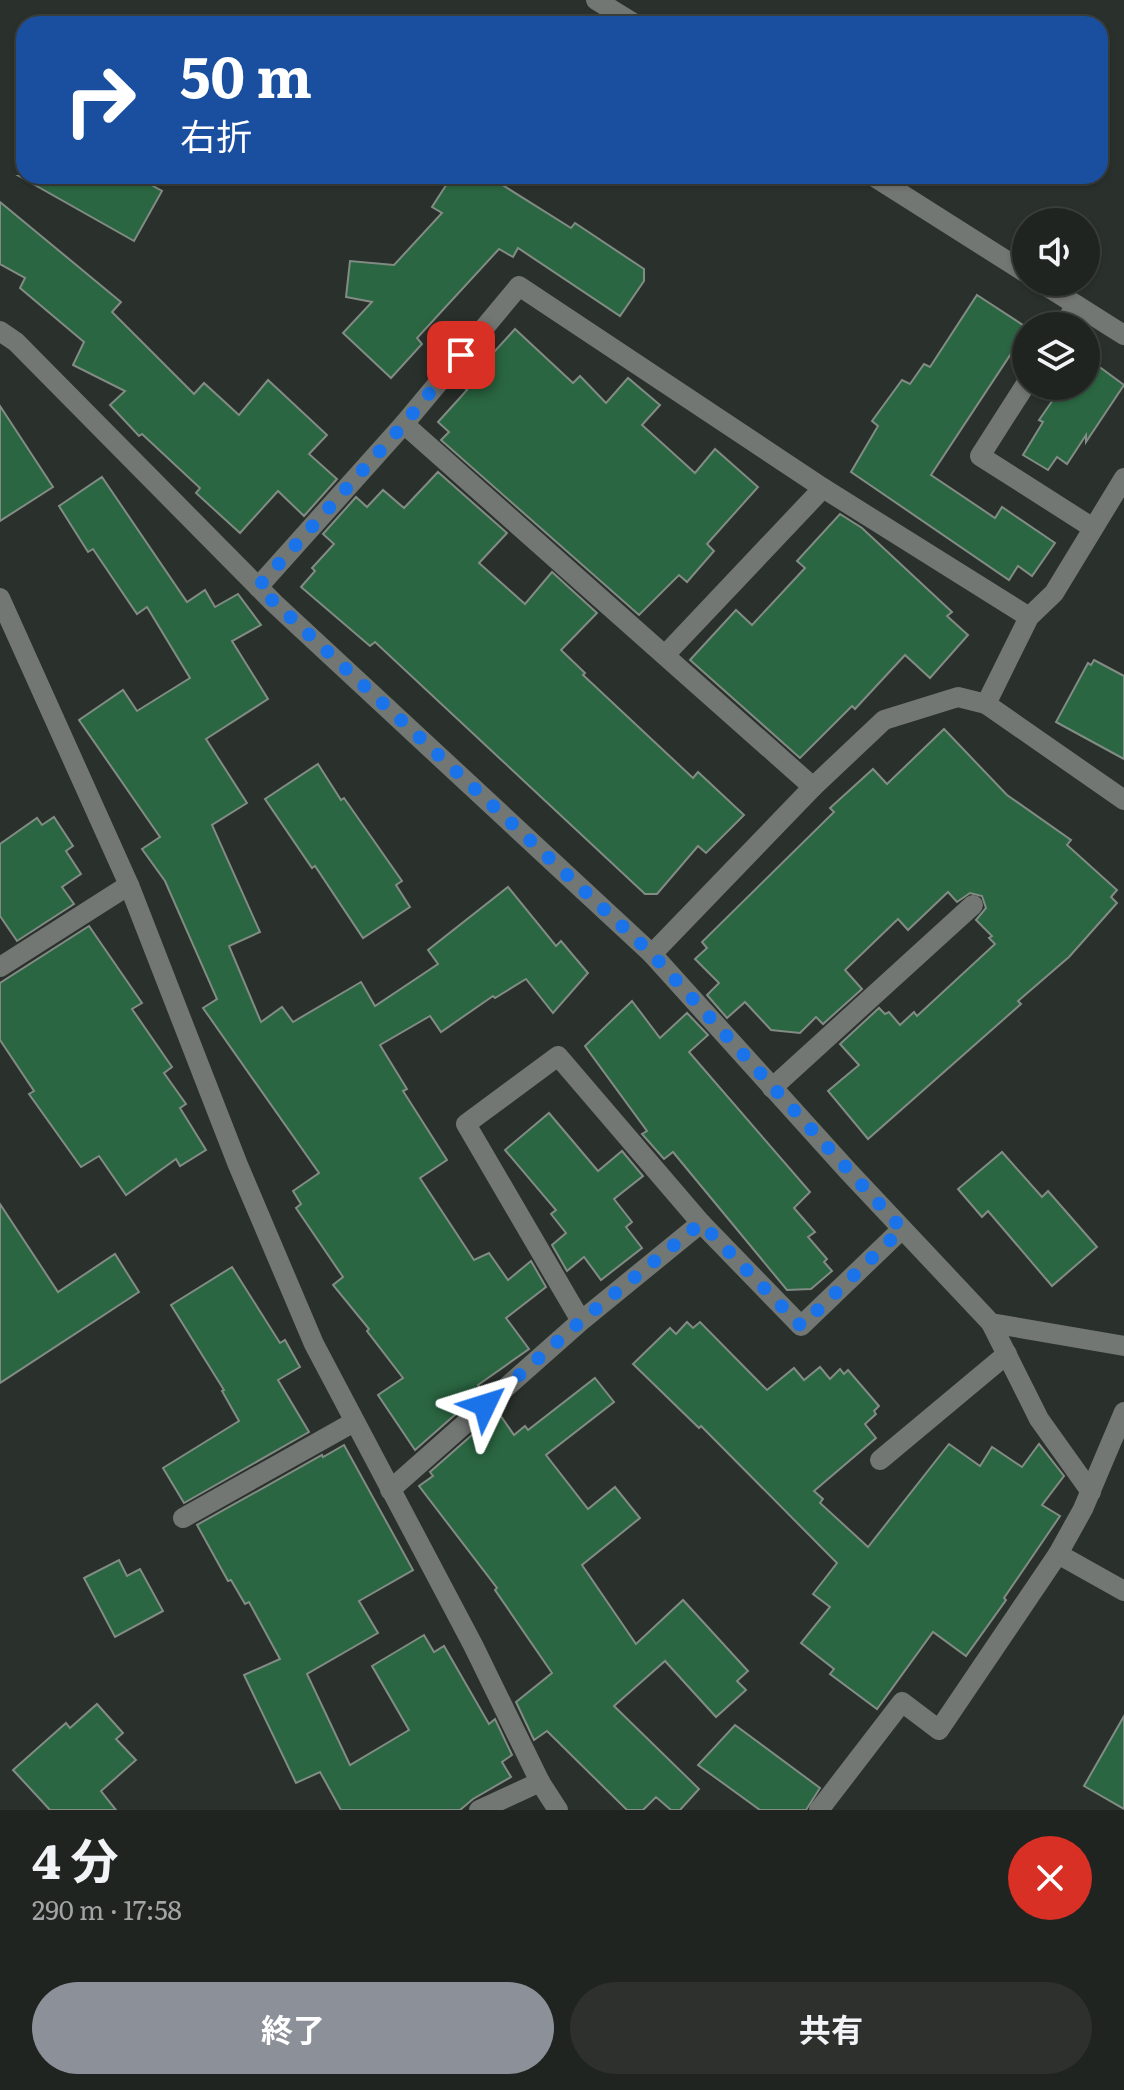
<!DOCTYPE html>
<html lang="ja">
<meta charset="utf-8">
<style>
:root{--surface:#202420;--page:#2d302d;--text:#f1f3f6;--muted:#a2a4a5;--line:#3d413e;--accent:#8c9099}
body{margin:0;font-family:Literata,"Noto Sans JP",serif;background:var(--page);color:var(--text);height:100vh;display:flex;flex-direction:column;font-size:30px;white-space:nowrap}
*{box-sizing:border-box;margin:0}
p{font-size:26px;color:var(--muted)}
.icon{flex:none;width:44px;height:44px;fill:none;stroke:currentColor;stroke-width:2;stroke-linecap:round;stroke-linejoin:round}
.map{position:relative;height:1810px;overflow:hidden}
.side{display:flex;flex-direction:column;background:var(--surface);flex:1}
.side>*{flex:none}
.banner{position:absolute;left:16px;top:16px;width:1092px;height:168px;border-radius:24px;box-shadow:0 2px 6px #0004,0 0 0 2px var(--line);background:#1a4fa0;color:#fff;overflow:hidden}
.buttons{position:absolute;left:1012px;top:208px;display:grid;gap:16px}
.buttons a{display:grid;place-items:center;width:88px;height:88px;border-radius:50%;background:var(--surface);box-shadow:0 2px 6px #0004,0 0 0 2px var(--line);font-size:40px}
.pin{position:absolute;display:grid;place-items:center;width:68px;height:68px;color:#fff;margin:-34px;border-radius:16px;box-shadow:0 4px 12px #0006}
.me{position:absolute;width:88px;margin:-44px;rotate:49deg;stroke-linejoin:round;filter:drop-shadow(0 0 6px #0008)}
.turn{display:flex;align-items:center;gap:28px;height:168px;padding:0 32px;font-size:36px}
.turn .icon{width:104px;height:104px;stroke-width:2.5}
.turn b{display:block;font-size:56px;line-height:68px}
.round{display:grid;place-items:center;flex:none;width:84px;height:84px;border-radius:42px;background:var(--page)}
.overview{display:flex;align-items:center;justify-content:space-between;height:136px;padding:0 32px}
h1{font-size:48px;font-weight:700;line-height:60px}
.action{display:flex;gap:16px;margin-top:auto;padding:16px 32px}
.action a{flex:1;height:92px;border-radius:48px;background:var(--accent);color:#fff;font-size:32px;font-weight:700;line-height:92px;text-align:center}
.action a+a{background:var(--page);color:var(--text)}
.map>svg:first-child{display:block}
.building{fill:#2a6641;stroke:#838b85;stroke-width:2}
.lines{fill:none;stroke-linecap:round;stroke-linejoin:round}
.minor{stroke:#737774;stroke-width:20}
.route{stroke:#1a73e8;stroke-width:14;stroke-dasharray:0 25.2}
</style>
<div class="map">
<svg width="1124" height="1810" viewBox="0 0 1124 1810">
<rect width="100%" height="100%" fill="#2a302b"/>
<!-- building -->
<g class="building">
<polygon points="19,176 135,176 162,191 134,241"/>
<polygon points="452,176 488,176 571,228 575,223 644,269 644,281 620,316 518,248 513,257 499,249 417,338 422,344 391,378 343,333 372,302 346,297 350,261 394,265 442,213 432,207"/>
<polygon points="0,202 121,302 112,312 194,394 204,383 239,415 268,380 327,435 309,454 337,479 304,516 278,491 240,533 196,493 200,488 142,434 139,436 110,405 125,391 73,365 84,342 20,288 25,278 0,264"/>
<polygon points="977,295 1026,327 1026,331 931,475 995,518 1002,507 1055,543 1032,576 1018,566 1009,580 851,472 878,426 872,421 902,380 910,384 924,364 930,367"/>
<polygon points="515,329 573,383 580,376 606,403 628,378 660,405 642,425 695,473 715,449 758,487 707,544 714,551 687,582 679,575 639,615 441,440 449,432 438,422 467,390 463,386"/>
<polygon points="1086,357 1124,385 1086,442 1086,435 1067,464 1057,457 1048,470 1023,455 1043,422 1039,420 1057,394 1046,386 1086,386"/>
<polygon points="0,406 53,487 0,521"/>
<polygon points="438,472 507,533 479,563 525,604 552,572 597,613 561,650 585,673 583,675 693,778 698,772 744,815 706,853 698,846 657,894 645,894 375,642 370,646 301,587 315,571 312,568 334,544 323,534 356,497 367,507 383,490 404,508"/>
<polygon points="102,477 187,602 205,590 215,607 238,594 261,625 232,641 268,699 206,739 247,803 212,825 260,932 229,946 261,1022 282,1007 293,1022 361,982 375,1006 438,964 428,950 508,887 556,946 561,941 588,973 553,1013 526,979 495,998 493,996 441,1032 430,1016 380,1045 407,1089 403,1091 447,1160 420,1178 474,1260 489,1253 508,1280 531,1261 546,1287 506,1318 529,1349 478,1385 482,1391 415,1450 378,1395 403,1378 367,1331 369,1329 333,1285 343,1277 296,1208 301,1204 293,1191 319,1173 203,1008 217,999 165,881 142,849 160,837 79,720 123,690 137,711 190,678 147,607 137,614 93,549 88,552 59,506"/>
<polygon points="840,514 862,528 952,612 947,616 968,635 930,678 905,655 855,709 852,706 800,758 690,660 736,610 752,625 805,568 797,561"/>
<polygon points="1094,660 1124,676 1124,759 1056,722 1088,663 1091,665"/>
<polygon points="944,729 1007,795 1071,840 1067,845 1117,890 1111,897 1117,903 1069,957 1018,1001 1021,1004 868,1139 828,1091 859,1065 840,1044 879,1008 885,1014 889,1012 900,1025 914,1012 917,1016 995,944 989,938 992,936 976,920 986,908 982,896 970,893 957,902 948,892 908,930 898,919 845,970 862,989 823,1024 816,1017 800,1033 771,1030 745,1002 727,1018 707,995 719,983 695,959 707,948 702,942 834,812 830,808 873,769 887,784"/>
<polygon points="318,764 341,800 344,798 402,881 396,885 410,907 363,938 315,866 312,868 265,799"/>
<polygon points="54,817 73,846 66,851 81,874 62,887 74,904 17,941 0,916 0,844 37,818 42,825"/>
<polygon points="89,926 142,1003 132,1009 172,1067 164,1073 186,1104 180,1108 206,1150 180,1166 176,1159 126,1195 99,1156 81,1167 29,1094 34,1091 0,1040 0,983"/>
<polygon points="632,1001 660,1038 687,1013 708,1035 689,1052 810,1192 794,1208 815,1232 808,1237 827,1259 824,1262 832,1271 811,1289 787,1290 673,1152 664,1159 642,1134 647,1131 585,1046"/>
<polygon points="549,1113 598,1171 622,1151 643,1176 614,1199 632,1222 626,1227 642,1248 601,1280 584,1257 567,1271 552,1245 566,1233 551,1214 556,1210 505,1150"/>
<polygon points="1002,1152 1042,1197 1048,1191 1097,1247 1052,1286 988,1211 982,1217 958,1189"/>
<polygon points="0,1204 58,1292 115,1254 139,1292 0,1383"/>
<polygon points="232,1267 280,1343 285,1340 300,1367 278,1380 309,1432 184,1503 163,1468 239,1421 222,1391 224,1390 171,1305"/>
<polygon points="687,1322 693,1328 700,1322 767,1390 794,1368 804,1380 820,1367 830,1379 840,1369 844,1374 848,1370 879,1406 874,1411 876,1414 865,1424 876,1438 814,1491 823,1499 820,1503 868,1547 949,1444 980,1466 992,1447 1022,1467 1039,1444 1064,1476 1042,1505 1060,1516 1004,1598 1006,1600 966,1656 933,1632 877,1709 830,1674 834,1669 801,1643 830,1607 813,1594 837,1563 701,1426 699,1428 633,1364 670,1328 676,1334"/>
<polygon points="595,1378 614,1402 546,1455 588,1509 615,1487 640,1518 582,1565 636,1644 683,1600 748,1671 737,1681 746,1690 716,1717 665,1661 614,1706 699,1789 680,1810 671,1810 656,1797 643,1810 627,1810 547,1731 534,1740 516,1702 552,1673 495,1590 497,1588 419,1486 433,1476 430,1472 498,1412 514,1435 525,1426 528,1430"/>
<polygon points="344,1445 413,1570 359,1601 378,1633 307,1674 350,1765 409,1730 372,1666 424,1635 434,1652 444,1646 489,1724 495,1719 512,1755 502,1762 511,1777 473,1799 460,1810 341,1810 320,1772 296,1783 244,1675 280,1659 249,1602 245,1604 231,1580 228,1581 197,1525 322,1455 323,1457"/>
<polygon points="119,1560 127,1576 140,1569 163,1611 115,1637 84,1578"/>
<polygon points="97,1704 123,1733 116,1739 136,1760 101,1791 116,1810 50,1810 13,1770 66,1723 70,1728"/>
<polygon points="1124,1716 1124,1809 1084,1786"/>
<polygon points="735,1725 820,1788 806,1810 760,1810 698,1765"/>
</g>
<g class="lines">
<!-- minor -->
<g class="minor">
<polyline points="596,0 635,24"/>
<polyline points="873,176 1026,273"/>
<polyline points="1040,282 1124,335"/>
<polyline points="1063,326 1076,305"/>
<polyline points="0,331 16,342 274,603 652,954 848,1171 991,1323 1124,1346"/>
<polyline points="1026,384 980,456 1093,528"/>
<polyline points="404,424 813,787"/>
<polyline points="1124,478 1054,593 1029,617 986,704 1124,800"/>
<polyline points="258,587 404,424 519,286 823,488 1029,617"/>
<polyline points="0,598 129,885 238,1165 314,1344 473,1645 540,1782 558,1810"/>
<polyline points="665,655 823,488"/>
<polyline points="652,954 813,787 884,720 958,697 986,704"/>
<polyline points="0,967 129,885"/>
<polyline points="772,1088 973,905"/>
<polyline points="701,1223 801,1326 902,1229"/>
<polyline points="991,1323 1039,1419 1091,1492"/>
<polyline points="880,1460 1007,1354"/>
<polyline points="390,1490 581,1321 466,1124 558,1056 701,1223 581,1321"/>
<polyline points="183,1518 354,1422"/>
<polyline points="1058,1554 1124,1591"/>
<polyline points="479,1810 540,1782"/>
<polyline points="819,1810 902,1702 939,1730 1058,1554 1083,1509 1124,1412"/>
</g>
</g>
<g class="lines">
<!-- route -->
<polyline class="route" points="461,355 404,424 258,587 652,954 902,1229 801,1326 701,1223 581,1321 485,1405"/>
</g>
</svg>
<div class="buttons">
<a><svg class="icon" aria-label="sound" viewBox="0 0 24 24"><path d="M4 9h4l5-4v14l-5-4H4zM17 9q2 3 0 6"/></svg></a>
<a><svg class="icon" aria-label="layers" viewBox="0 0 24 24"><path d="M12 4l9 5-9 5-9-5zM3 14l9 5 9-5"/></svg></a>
</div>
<div class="pin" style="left:461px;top:355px;background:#d93025"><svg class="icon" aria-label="arrive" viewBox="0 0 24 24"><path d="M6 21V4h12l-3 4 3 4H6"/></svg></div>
<svg class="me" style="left:485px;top:1405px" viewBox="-20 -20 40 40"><path d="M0-17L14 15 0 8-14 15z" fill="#1a73e8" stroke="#fff" stroke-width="4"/></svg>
<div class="banner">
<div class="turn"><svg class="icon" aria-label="right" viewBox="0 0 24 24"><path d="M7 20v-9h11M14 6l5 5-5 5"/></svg><div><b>50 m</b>右折</div></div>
</div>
</div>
<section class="side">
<div class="overview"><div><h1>4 分</h1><p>290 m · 17:58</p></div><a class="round" style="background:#d93025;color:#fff"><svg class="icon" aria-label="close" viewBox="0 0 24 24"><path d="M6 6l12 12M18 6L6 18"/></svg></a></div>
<div class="action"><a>終了</a><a>共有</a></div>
</section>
